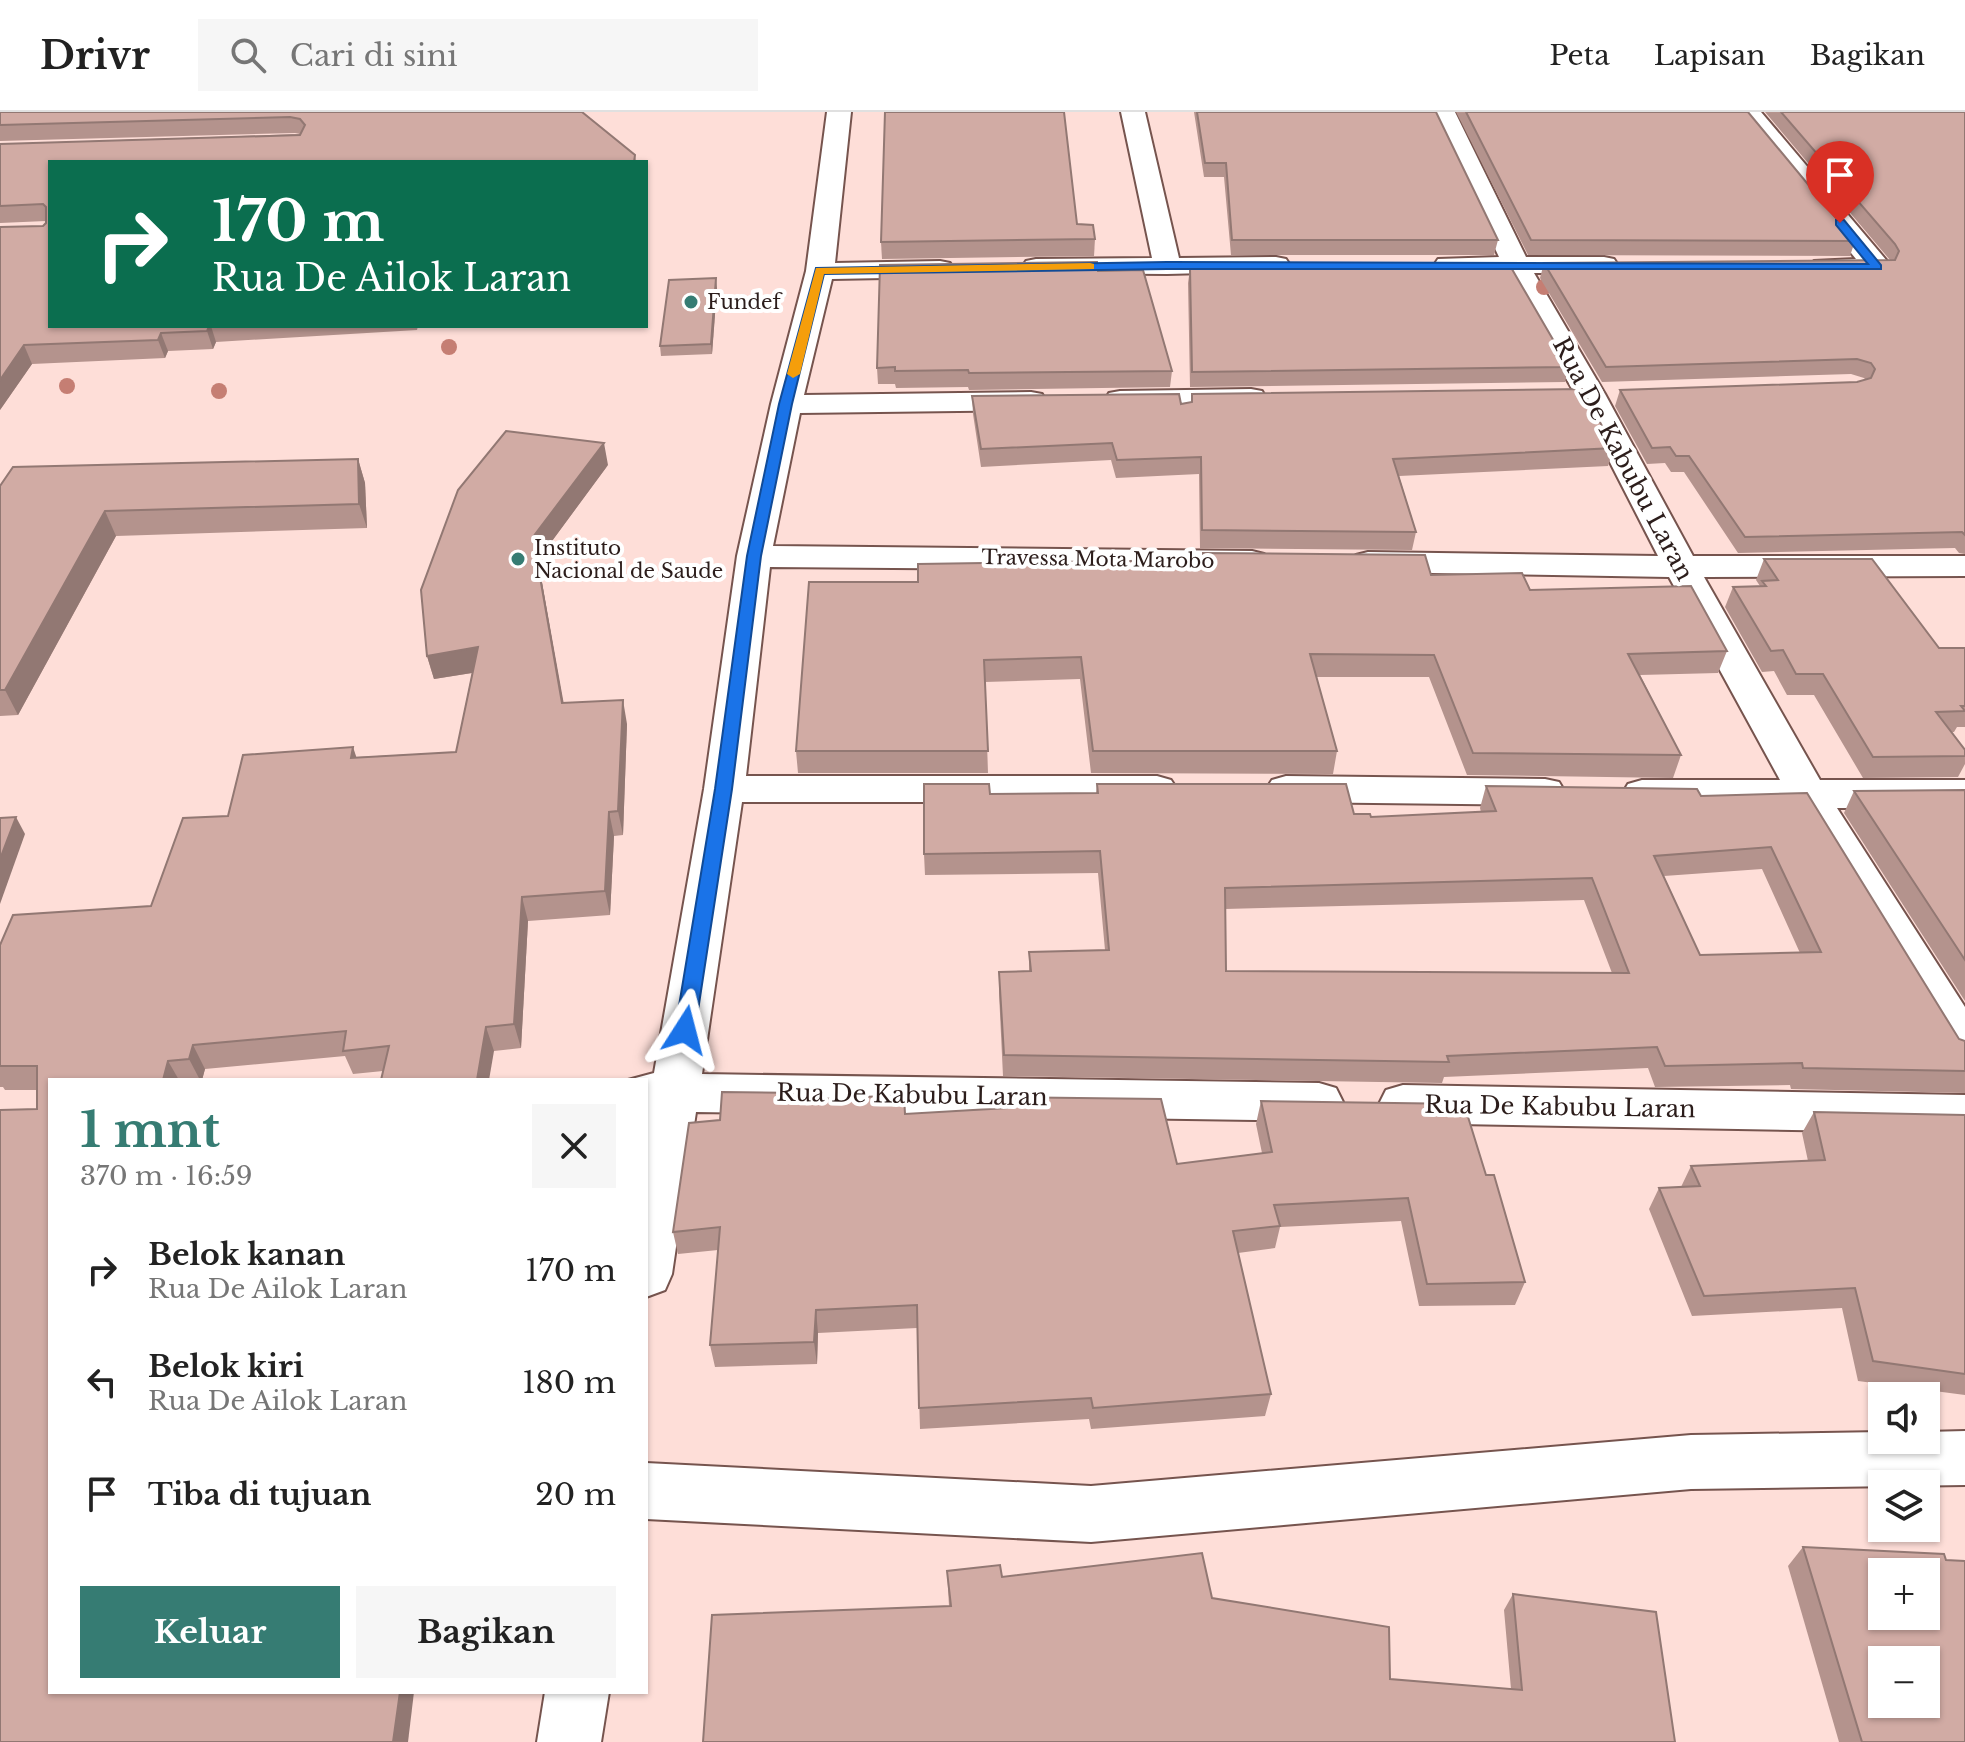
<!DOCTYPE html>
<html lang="id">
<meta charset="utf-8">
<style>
:root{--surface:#fff;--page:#f6f6f6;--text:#222;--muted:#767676;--line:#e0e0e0;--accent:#367c73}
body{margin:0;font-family:"Libre Baskerville",serif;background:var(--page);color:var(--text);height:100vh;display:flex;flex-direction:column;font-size:30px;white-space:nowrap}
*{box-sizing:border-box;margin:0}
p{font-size:26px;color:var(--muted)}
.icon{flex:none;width:44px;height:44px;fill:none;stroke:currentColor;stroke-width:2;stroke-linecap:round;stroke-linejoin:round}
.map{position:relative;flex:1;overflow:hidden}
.sheet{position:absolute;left:48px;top:966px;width:600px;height:616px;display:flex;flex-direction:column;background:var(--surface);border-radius:0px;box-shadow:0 2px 6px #0004}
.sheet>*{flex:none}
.hud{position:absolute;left:48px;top:48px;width:600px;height:168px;border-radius:0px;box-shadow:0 2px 6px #0004;background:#0b6e4f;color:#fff;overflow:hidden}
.tools{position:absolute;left:1868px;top:1270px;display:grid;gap:16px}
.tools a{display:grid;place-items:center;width:72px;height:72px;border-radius:0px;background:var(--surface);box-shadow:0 2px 6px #0004;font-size:40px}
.pin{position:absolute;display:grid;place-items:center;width:68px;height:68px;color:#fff;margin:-82px -34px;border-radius:50% 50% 50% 0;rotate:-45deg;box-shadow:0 0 8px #0007}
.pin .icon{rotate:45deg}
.me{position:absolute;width:88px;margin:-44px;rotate:9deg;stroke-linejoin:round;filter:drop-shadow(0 0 6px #0008)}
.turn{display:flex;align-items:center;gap:28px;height:168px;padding:0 32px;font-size:36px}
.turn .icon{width:104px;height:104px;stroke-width:2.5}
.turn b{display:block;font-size:56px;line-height:68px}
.round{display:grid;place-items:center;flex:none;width:84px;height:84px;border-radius:0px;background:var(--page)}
.summary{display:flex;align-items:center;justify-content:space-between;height:136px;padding:0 32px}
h1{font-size:48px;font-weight:700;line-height:60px;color:var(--accent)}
.action{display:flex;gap:16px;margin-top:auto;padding:16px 32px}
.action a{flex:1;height:92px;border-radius:0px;background:var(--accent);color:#fff;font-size:32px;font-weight:700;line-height:92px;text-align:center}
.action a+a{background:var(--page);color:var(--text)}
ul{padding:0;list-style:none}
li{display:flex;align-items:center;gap:24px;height:112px;padding:0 32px}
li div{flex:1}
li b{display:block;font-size:30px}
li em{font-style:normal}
header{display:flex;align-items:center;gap:48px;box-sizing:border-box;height:112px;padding:0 40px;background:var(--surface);border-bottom:2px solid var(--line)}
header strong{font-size:38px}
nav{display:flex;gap:44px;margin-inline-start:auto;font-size:28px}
.search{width:560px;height:72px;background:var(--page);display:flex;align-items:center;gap:20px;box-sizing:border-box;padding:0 28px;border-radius:0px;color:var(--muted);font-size:30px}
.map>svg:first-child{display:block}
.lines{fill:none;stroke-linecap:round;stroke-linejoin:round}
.minor-casing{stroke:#76544e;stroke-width:4}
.minor{fill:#fff;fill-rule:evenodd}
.tree{fill:#c57e73}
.wall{fill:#b4938d;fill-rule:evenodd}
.shaded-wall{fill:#927873}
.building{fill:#d1aba4;stroke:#927873;stroke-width:2;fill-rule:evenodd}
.route{fill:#1a73e8;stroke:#114b97;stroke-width:2}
.slow{fill:#f59e0b}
.poi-dot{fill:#367c73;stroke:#fff;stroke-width:3}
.labels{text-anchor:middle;stroke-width:8;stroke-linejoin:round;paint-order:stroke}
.far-poi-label{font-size:20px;fill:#2c1d1b;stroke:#fff;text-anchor:start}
.far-street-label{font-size:20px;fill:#2c1d1b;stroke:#fff}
.street-label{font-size:24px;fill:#2c1d1b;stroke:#fff}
</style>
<header>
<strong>Drivr</strong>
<div class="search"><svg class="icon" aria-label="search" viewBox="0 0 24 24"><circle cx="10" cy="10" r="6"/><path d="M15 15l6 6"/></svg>Cari di sini</div>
<nav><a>Peta</a><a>Lapisan</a><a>Bagikan</a></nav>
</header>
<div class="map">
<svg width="1965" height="1630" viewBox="0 0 1965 1630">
<rect width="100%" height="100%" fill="#feded8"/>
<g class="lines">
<defs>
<g id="minor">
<polygon points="827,0 851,0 835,151 940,149 950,151 954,157 950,163 940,165 832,167 804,283 1031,280 1042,282 1046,289 1042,296 1031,298 800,301 773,434 1252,439 1264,442 1269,449 1264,456 1252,459 770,455 746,664 1157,664 1171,668 1177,677 1171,686 1157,690 742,690 702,962 1319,971 1336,976 1343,990 1336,1004 1319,1009 696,1000 672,1162 665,1178 646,1185 646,968 628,968 654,961 704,677 737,444 771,292 806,159"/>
<polygon points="1121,0 1145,0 1179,146 1276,145 1286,147 1290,153 1286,159 1167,162 1026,161 1022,155 1026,149 1036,147 1152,146"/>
<polygon points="1431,0 1455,0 1526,145 1604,145 1614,147 1618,153 1614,159 1604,161 1534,161 1605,282 1693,444 1965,444 1965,464 1704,465 1820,668 1965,668 1965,696 1837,696 1965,895 1965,952 1948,947 1796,696 1642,696 1628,692 1622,682 1628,672 1642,668 1780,668 1669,465 1368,460 1356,457 1351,450 1356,443 1368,440 1658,444 1575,282 1507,161 1438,159 1434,153 1438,147 1499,145"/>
<polygon points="1736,0 1761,0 1887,149 1891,155 1887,161 1877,163 1814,161 1810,155 1814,149 1856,147"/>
<polygon points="1251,277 1262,279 1266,286 1262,293 1120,297 1109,295 1105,288 1109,281 1120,279"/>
<polygon points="1286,664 1545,667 1559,670 1565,680 1559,690 1545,693 1286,690 1272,686 1266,677 1272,668"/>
<polygon points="1403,973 1965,983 1965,1021 1403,1011 1386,1006 1379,992 1386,978"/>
<polygon points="1965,1319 1965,1373 1691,1377 1091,1430 646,1407 646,1351 1091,1374 1691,1323 1882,1320 1882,1328 1926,1328 1926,1320"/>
<polygon points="545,1580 609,1580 601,1630 537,1630"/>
</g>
</defs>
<!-- minor casing -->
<use href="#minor" class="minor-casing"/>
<!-- minor -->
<use href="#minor" class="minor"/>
</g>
<!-- trees -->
<g class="tree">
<circle cx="1544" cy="175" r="8"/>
<circle cx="449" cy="235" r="8"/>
<circle cx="67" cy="274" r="8"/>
<circle cx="219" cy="279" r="8"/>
</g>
<!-- wall -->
<g class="wall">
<polygon points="0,0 582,0 635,43 636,50 50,50 50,214 424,214 418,214 417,218 216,230 213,237 168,239 165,246 32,252 0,298 43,114 46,109 0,111 0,32 300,22 295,21 0,29"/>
<polygon points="1194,0 1436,0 1498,128 1494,143 1231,143 1224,65 1204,65"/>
<polygon points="1456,0 1748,0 1855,129 1850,144 1528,143"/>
<polygon points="1765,0 1965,0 1965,442 1959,441 1955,436 1738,441 1684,360 1671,360 1665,351 1647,352 1615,294 1620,278 1857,270 1866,268 1864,266 1851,262 1602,270 1540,166 1544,151 1890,148"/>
<polygon points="1077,112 1095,127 1094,144 882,147 881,130"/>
<polygon points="1216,151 1569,255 1565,270 1190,275 1188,171 1190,157 1215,156"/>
<polygon points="1098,159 1172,259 1170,275 969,278 968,275 896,276 895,272 878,272 877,256"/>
<polygon points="717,176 712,242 661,244 660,234"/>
<polygon points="1192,282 1614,336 1608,354 1399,364 1416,420 1412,438 1200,436 1199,362 1116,366 1111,348 981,355 973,302 972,284 1181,292 1192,290"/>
<polygon points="358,347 365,371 367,416 116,424 18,603 0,604 0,374"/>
<polygon points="608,353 538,448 563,591 627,612 623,723 614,724 610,803 528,809 521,936 494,939 383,959 353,962 345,944 205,957 202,968 50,968 37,997 37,978 5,978 3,975 0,975 0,833 151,794 228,704 356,645 456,640 472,561 434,567 427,544"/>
<polygon points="1203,441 1431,463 1530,478 1727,539 1718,561 1640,563 1681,643 1673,666 1467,663 1429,565 1316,565 1337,639 1333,662 1091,661 1080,567 985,570 988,661 798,661 796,639 918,470 1202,448"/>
<polygon points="1764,447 1939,536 1965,536 1965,615 1957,615 1954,620 1952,620 1965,638 1965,652 1958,665 1863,666 1814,583 1787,583 1774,559 1762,560 1725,495 1733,475 1760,474 1756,468"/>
<path d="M 1097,672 L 1371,705 L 1481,700 L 1480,696 L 1486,674 L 1701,684 L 1807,681 L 1959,927 L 1965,929 L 1965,981 L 1791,977 L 1790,973 L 1655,975 L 1648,956 L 1444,965 L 1442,971 L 1003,964 L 999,881 L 999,860 L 1029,859 L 1029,840 L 1105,838 L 1098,761 L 925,763 L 924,742 L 1096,681 ZM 1762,757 L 1800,841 L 1700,843 L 1664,764 ZM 1584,788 L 1612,861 L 1226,859 L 1225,797 Z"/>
<polygon points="1965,678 1965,889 1844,701 1854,679"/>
<polygon points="1006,985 1177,1052 1262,1041 1256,1012 1261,989 1486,1063 1525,1170 1515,1193 1419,1194 1401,1109 1280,1115 1275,1136 1238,1141 1271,1282 1265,1304 1091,1317 1089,1307 920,1317 917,1216 818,1221 817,1252 715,1255 710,1233 718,1138 678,1142 673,1120 720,1008 802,988 905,1002 1006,997"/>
<polygon points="1814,1000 1965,1003 1965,1283 1858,1269 1842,1196 1692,1204 1649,1097 1659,1076 1681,1075 1691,1054 1808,1049 1802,1021"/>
<polygon points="1803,1435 1946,1448 1965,1630 1839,1630 1788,1454"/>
<polygon points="947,1459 1212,1486 1390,1567 1511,1577 1504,1498 1513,1482 1675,1630 949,1494"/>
</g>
<!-- shaded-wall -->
<g class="shaded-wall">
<polygon points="716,166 717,176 712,242 711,232"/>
<polygon points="209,214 211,214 216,230 213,237 207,219"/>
<polygon points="161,221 168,239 165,246 158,228"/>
<polygon points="24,233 32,252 0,298 0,268"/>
<polygon points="604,331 608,353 538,448 568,615 562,591 533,425"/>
<polygon points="358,347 365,371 367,416 359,392"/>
<polygon points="105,399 116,424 18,603 5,578"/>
<polygon points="478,535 484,559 434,567 427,544"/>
<polygon points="623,588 627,612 623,723 618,699"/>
<polygon points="353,635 361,659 351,646"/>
<polygon points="609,700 614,724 610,803 605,779"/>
<polygon points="16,705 25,722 0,792 0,747"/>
<polygon points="522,785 528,809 521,936 514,912"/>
<polygon points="486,915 494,939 489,968 477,968"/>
<polygon points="193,933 205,957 202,968 200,968 189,947"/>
<polygon points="168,949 179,968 163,968"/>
<polygon points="816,1198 818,1221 817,1252 814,1230"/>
<polygon points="400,1580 414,1580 408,1630 393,1630"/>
</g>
<!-- building -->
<g class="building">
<polygon points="0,0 582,0 635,43 634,50 50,50 50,214 209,214 207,219 161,221 158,228 24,233 0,268 0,115 43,114 46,111 46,95 43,92 0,94 0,32 300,23 305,13 300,7 290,5 0,13"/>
<polygon points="885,0 1064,0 1077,112 1093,113 1095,127 881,130"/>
<polygon points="1197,0 1436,0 1498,128 1232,128 1226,51 1205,51"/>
<polygon points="1466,0 1748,0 1855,129 1531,128"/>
<polygon points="1781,0 1965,0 1965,423 1962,420 1745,425 1689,344 1676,344 1670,335 1652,336 1620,278 1857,270 1871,266 1875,257 1871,251 1857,247 1606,255 1544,151 1895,148 1899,139 1895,132"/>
<polygon points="1097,150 1098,159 1143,158 1172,259 969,261 968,258 895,259 895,255 877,256 880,153"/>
<polygon points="1216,151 1509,152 1569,255 1192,260 1190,157 1217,156"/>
<polygon points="716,166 711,232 660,234 669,168"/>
<polygon points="1582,277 1614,336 1393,347 1416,420 1202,418 1201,345 1117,348 1112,331 981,337 972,284 1179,282 1181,292 1192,290 1192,282"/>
<polygon points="506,319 604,331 533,425 562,591 623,588 618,699 609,700 605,779 522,785 514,912 486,915 477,968 381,968 389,934 343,939 346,919 193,933 189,947 168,949 163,968 50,968 50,1580 400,1580 393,1630 0,1630 0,998 37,997 37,954 0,954 0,833 13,803 151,794 183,706 228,704 243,643 353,635 351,646 456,640 478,535 427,544 421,478 458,378"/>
<polygon points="358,347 359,392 105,399 5,578 0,578 0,374 13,355"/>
<polygon points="1203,441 1425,443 1431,463 1522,461 1530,478 1691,474 1727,539 1628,542 1681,643 1473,641 1434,543 1310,542 1337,639 1093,639 1081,545 984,548 988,639 796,639 809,470 918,470 918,452 1203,448"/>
<polygon points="1764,447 1872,447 1939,536 1965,536 1965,594 1961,594 1965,599 1936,600 1965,638 1965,644 1873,645 1823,562 1796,562 1783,538 1771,539 1733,475 1766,474 1762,469 1778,468"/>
<path d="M 924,672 L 989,672 L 990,682 L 1098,681 L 1097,672 L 1346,672 L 1354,702 L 1370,702 L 1371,705 L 1496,699 L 1486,674 L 1697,677 L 1701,684 L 1807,681 L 1959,927 L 1965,929 L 1965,959 L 1803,956 L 1802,951 L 1665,954 L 1657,935 L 1447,944 L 1449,950 L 1004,943 L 999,860 L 1031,859 L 1029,840 L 1109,838 L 1100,739 L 924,742 ZM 1771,735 L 1821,840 L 1700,843 L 1654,744 ZM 1592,766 L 1629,861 L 1226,859 L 1225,776 Z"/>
<polygon points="1965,678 1965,848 1854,679"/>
<polygon points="16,705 0,747 0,706"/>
<polygon points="722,980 801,981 801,988 904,983 905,1002 1007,996 1006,985 1161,987 1177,1052 1272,1040 1261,989 1464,992 1486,1063 1494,1063 1525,1170 1427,1172 1408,1086 1274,1093 1280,1114 1233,1119 1271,1282 1093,1296 1091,1286 919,1296 917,1193 816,1198 814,1230 710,1233 720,1115 673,1120 689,1011 720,1008"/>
<polygon points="1814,1000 1965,1003 1965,1262 1873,1249 1855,1176 1704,1184 1659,1076 1700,1074 1691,1054 1825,1048"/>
<path d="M 1803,1435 L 1944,1442 L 1946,1448 L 1965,1449 L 1965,1630 L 1862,1630 ZM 1882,1460 L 1926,1460 L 1926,1504 L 1882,1504 ZM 1882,1548 L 1926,1548 L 1926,1592 L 1882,1592 Z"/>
<polygon points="1202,1441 1212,1486 1389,1515 1390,1567 1522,1578 1513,1482 1656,1500 1675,1630 703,1630 712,1503 951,1494 947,1459 1000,1453 1002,1465"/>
</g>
<!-- route -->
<polygon class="route" points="1836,108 1844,108 1881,153 1881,157 1167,157 824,162 792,292 761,444 732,677 695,918 692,924 678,924 675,918 715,677 747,444 779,292 816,156 1167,150 1868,152 1836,113"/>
<!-- slow -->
<polygon class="slow" points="1090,151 1094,152 1094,157 824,162 800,262 793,266 787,262 816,156"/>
<!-- markers -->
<g class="poi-dot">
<circle cx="691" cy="190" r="8"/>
<circle cx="518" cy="447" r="8"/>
</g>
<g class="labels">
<!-- far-poi labels -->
<g class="far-poi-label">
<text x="707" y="197">Fundef</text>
<text x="534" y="443">Instituto<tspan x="534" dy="23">Nacional de Saude</tspan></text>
</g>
<!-- far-street labels -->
<g class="far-street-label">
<text transform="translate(1098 447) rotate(1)" y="7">Travessa Mota Marobo</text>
</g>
<!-- street labels -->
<g class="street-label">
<text transform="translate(1623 347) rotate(62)" y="8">Rua De Kabubu Laran</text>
<text transform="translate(912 983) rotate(1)" y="8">Rua De Kabubu Laran</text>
<text transform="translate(1560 995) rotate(1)" y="8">Rua De Kabubu Laran</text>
</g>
</g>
</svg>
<div class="tools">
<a><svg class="icon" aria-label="sound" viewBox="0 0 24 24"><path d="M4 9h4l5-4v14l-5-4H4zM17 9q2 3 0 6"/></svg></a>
<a><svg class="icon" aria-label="layers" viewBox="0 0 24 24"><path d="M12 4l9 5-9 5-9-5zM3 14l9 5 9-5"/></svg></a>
<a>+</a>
<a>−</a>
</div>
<div class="pin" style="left:1840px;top:111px;background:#d93025"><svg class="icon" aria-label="arrive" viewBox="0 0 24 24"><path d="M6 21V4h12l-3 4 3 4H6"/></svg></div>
<svg class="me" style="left:685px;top:918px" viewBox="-20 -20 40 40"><path d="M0-17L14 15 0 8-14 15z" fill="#1a73e8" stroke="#fff" stroke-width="4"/></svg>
<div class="hud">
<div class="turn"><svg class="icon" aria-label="right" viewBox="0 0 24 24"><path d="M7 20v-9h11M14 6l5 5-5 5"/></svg><div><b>170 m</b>Rua De Ailok Laran</div></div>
</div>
<section class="sheet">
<div class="summary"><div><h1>1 mnt</h1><p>370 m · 16:59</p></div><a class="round"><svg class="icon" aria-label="close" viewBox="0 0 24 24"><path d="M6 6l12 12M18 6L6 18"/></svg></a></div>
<ul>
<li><svg class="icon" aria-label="right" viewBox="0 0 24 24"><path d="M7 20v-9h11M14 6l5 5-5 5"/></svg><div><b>Belok kanan</b><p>Rua De Ailok Laran</p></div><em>170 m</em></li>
<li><svg class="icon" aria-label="left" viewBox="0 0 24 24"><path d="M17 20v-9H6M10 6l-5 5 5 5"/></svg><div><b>Belok kiri</b><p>Rua De Ailok Laran</p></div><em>180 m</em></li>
<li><svg class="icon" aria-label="arrive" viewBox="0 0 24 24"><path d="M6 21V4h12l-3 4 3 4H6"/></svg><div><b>Tiba di tujuan</b></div><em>20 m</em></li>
</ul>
<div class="action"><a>Keluar</a><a>Bagikan</a></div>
</section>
</div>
